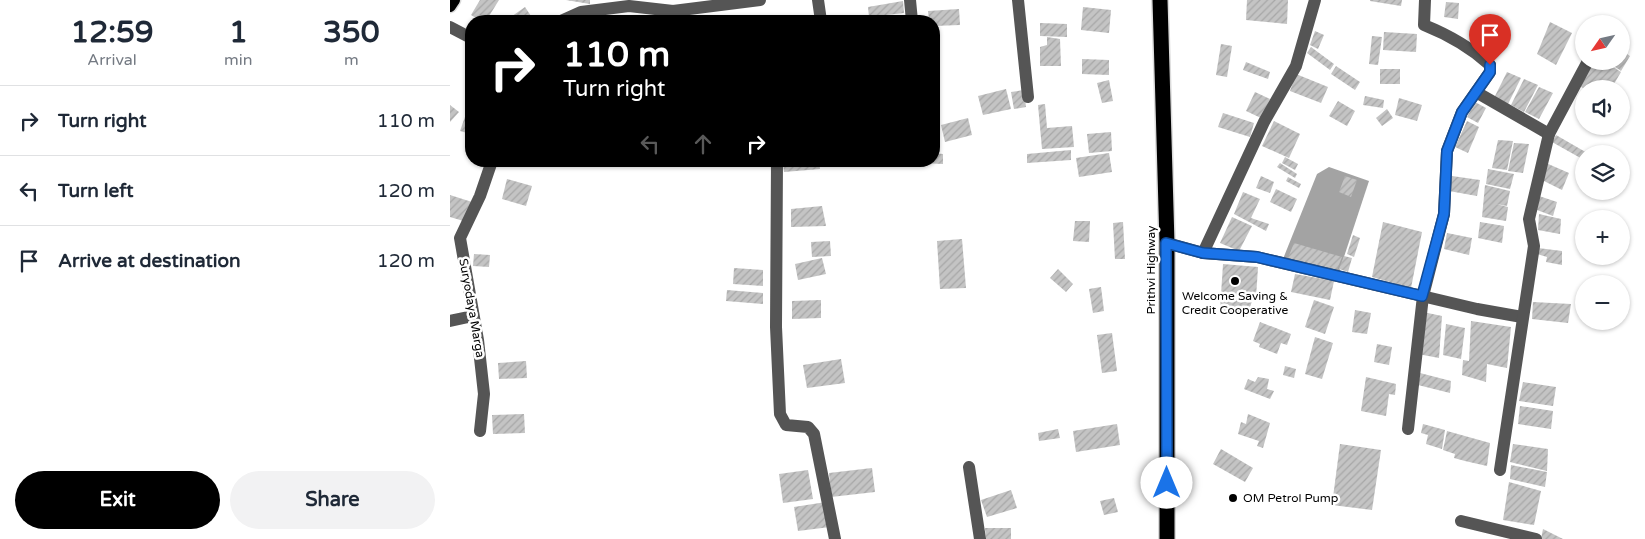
<!DOCTYPE html>
<meta charset="utf-8">
<style>
:root{--surface:#fff;--page:#f2f2f3;--text:#1f2937;--muted:#747a83;--line:#e0e1e3;--accent:#000}
body{margin:0;font-family:"Varela Round",sans-serif;background:var(--page);color:var(--text);height:100vh;display:flex;flex-direction:column;font-size:19px;white-space:nowrap}
*{box-sizing:border-box;margin:0}
p{font-size:16px;color:var(--muted)}
.icon{flex:none;width:28px;height:28px;fill:none;stroke:currentColor;stroke-width:2;stroke-linecap:round;stroke-linejoin:round}
.map{position:relative;flex:1;overflow:hidden}
.panel{display:flex;flex-direction:column;background:var(--surface);width:450px}
.panel>*{flex:none}
.guide{position:absolute;left:15px;top:15px;width:475px;height:152px;border-radius:20px;box-shadow:0 1px 4px #0004;background:#000;color:#fff;overflow:hidden}
.needle{width:32px;rotate:236deg}
.tools{position:absolute;left:1125px;top:15px;display:grid;gap:10px}
.tools a{display:grid;place-items:center;width:55px;height:55px;border-radius:50%;background:var(--surface);box-shadow:0 1px 4px #0004;font-size:25px}
.pin{position:absolute;display:grid;place-items:center;width:42px;height:42px;color:#fff;margin:-51px -21px;border-radius:50% 50% 50% 0;rotate:-45deg;box-shadow:0 0 5px #0007}
.pin .icon{rotate:45deg}
.me{position:absolute;width:55px;margin:-28px;rotate:0deg;stroke-linejoin:round;filter:drop-shadow(0 0 4px #0008)}
.turn{display:flex;align-items:center;gap:18px;height:105px;padding:0 15px;font-size:22px}
.turn .icon{width:65px;height:65px;stroke-width:2.5}
.turn b{display:block;font-size:35px;line-height:42px}
.lanes{display:flex;align-items:center;height:48px;padding:0 15px;background:#0003;justify-content:center;gap:25px;direction:ltr}
.lanes .off{opacity:.35}
.eta{display:flex;justify-content:space-evenly;align-items:center;height:85px;text-align:center}
.eta b{font-size:30px;font-weight:700;line-height:35px}
.primary-button{display:flex;gap:10px;margin-top:auto;padding:10px 15px}
.primary-button a{flex:1;height:58px;border-radius:30px;background:var(--accent);color:#fff;font-size:20px;font-weight:700;line-height:58px;text-align:center}
.primary-button a+a{background:var(--page);color:var(--text)}
ul{padding:0;list-style:none}
li{display:flex;align-items:center;gap:15px;height:70px;padding:0 15px;border-top:1px solid var(--line)}
li div{flex:1}
li b{display:block;font-size:19px}
li em{font-style:normal}
main{display:flex;flex:1;min-height:0}
.map>svg:first-child{display:block}
.water{fill:#a3a3a3}
.building{fill:url(#building-hatch)}
.lines{fill:none;stroke-linecap:round;stroke-linejoin:round}
.major-casing{stroke:#dbdbdb;stroke-width:15}
.highway-casing{stroke:#dbdbdb;stroke-width:18}
.minor{stroke:#555;stroke-width:12}
.major{stroke:#000;stroke-width:12}
.highway{stroke:#000;stroke-width:15}
.route-casing{stroke:#114b97;stroke-width:12}
.route{stroke:#1a73e8;stroke-width:9}
.poi-dot{fill:#000;stroke:#fff;stroke-width:2}
.labels{text-anchor:middle;stroke-width:5;stroke-linejoin:round;paint-order:stroke}
.street-label{font-size:12px;fill:#000;stroke:#fff}
.poi-label{font-size:12px;fill:#000;stroke:#fff}
</style>
<main>
<section class="panel">
<div class="eta">
<div><b>12:59</b><p>Arrival</p></div>
<div><b>1</b><p>min</p></div>
<div><b>350</b><p>m</p></div>
</div>
<ul>
<li><svg class="icon" aria-label="right" viewBox="0 0 24 24"><path d="M7 20v-9h11M14 6l5 5-5 5"/></svg><div><b>Turn right</b></div><em>110 m</em></li>
<li><svg class="icon" aria-label="left" viewBox="0 0 24 24"><path d="M17 20v-9H6M10 6l-5 5 5 5"/></svg><div><b>Turn left</b></div><em>120 m</em></li>
<li><svg class="icon" aria-label="arrive" viewBox="0 0 24 24"><path d="M6 21V4h12l-3 4 3 4H6"/></svg><div><b>Arrive at destination</b></div><em>120 m</em></li>
</ul>
<div class="primary-button"><a>Exit</a><a>Share</a></div>
</section>
<div class="map">
<svg width="1195" height="539" viewBox="0 0 1195 539">
<defs>
<pattern id="building-hatch" width="6" height="6" patternUnits="userSpaceOnUse" patternTransform="scale(1.25)"><rect width="6" height="6" fill="#c4c4c4"/><path d="M-1 1l2-2M0 6l6-6M5 7l2-2" fill="none" stroke="#a7a7a7"/></pattern>
</defs>
<rect width="100%" height="100%" fill="#fff"/>
<!-- water -->
<polygon class="water" points="879,167 919,181 888,275 833,259 867,174"/>
<!-- building -->
<g class="building">
<polygon points="30,0 49,0 36,21 31,21 21,15"/>
<polygon points="116,0 140,0 140,4"/>
<polygon points="797,0 838,0 837,24 796,20"/>
<polygon points="920,0 952,0 951,6 920,1"/>
<polygon points="453,1 454,13 419,17 418,7"/>
<polygon points="996,2 1009,3 1008,19 994,17"/>
<polygon points="75,7 83,19 80,21 55,21"/>
<polygon points="633,7 661,10 659,33 631,30"/>
<polygon points="509,9 510,25 484,26 484,21 479,21 478,11"/>
<polygon points="454,16 455,21 419,21 419,19"/>
<polygon points="1100,22 1122,33 1106,65 1087,54"/>
<polygon points="590,23 617,24 617,37 590,36"/>
<polygon points="865,31 874,35 868,49 860,45"/>
<polygon points="934,32 967,34 966,52 933,50"/>
<polygon points="922,36 932,37 928,65 919,64"/>
<polygon points="597,37 610,39 611,66 590,66 590,47 597,45"/>
<polygon points="771,44 782,46 777,77 766,75"/>
<polygon points="861,47 884,64 880,70 857,53"/>
<polygon points="1171,50 1180,56 1171,71 1157,61 1171,61"/>
<polygon points="632,59 659,60 659,75 632,74"/>
<polygon points="1143,61 1154,61 1171,72 1161,89 1134,89 1130,86"/>
<polygon points="796,62 820,72 818,79 793,70"/>
<polygon points="886,66 910,82 905,90 881,74"/>
<rect x="930" y="69" width="20" height="15"/>
<polygon points="1057,72 1071,78 1058,104 1044,98"/>
<polygon points="846,74 878,87 871,103 840,91"/>
<polygon points="1074,79 1088,85 1074,112 1061,105"/>
<polygon points="659,80 663,101 652,103 647,83"/>
<polygon points="1089,87 1103,93 1089,119 1075,112"/>
<polygon points="556,89 561,109 533,115 528,96"/>
<polygon points="574,90 576,107 564,109 561,92"/>
<polygon points="805,92 820,99 811,118 796,111"/>
<polygon points="915,96 934,100 933,108 913,105"/>
<polygon points="949,98 972,105 967,121 945,115"/>
<polygon points="888,101 905,111 897,126 879,116"/>
<polygon points="1025,102 1036,108 1028,123 1017,117"/>
<polygon points="595,104 597,128 622,126 624,147 592,149 588,105"/>
<polygon points="0,105 9,112 0,122"/>
<polygon points="937,109 943,118 932,126 926,118"/>
<polygon points="773,113 804,123 800,137 768,127"/>
<polygon points="16,114 21,116 21,134 10,131"/>
<polygon points="518,118 522,135 495,142 491,125"/>
<polygon points="824,121 850,134 839,158 812,146"/>
<polygon points="1017,121 1029,127 1018,153 1005,147"/>
<polygon points="661,132 662,151 639,153 637,134"/>
<polygon points="1106,135 1139,154 1134,154 1134,160 1102,142"/>
<polygon points="1048,140 1063,141 1057,170 1042,168"/>
<polygon points="1064,143 1079,144 1073,173 1058,171"/>
<polygon points="621,150 621,160 577,163 577,154"/>
<polygon points="484,153 493,154 493,164 469,163 470,161 484,161"/>
<polygon points="659,153 662,172 629,177 626,158"/>
<polygon points="835,157 848,164 845,170 832,163"/>
<polygon points="64,161 90,161 89,167"/>
<polygon points="333,161 369,161 370,169 334,172"/>
<polygon points="830,163 847,174 845,178 827,167"/>
<polygon points="1096,163 1119,173 1112,190 1092,180"/>
<polygon points="1038,169 1064,174 1060,189 1036,184"/>
<polygon points="811,176 824,182 820,193 806,188"/>
<polygon points="895,176 907,180 901,197 889,192"/>
<polygon points="1002,176 1030,180 1027,196 999,191"/>
<polygon points="838,177 851,184 849,188 836,181"/>
<polygon points="57,179 82,186 76,206 52,199"/>
<polygon points="1035,185 1060,191 1057,206 1046,204 1058,207 1056,221 1032,217"/>
<polygon points="826,189 847,199 841,212 820,202"/>
<polygon points="793,192 810,199 801,218 819,224 816,231 784,214"/>
<polygon points="0,195 22,202 17,222 0,217"/>
<polygon points="1089,196 1107,202 1103,216 1087,210"/>
<polygon points="372,206 376,226 341,227 341,209"/>
<polygon points="1089,214 1111,219 1110,234 1088,230"/>
<polygon points="782,217 802,226 789,251 770,243"/>
<polygon points="625,221 640,221 639,242 623,241"/>
<polygon points="673,222 675,259 665,259 663,223"/>
<polygon points="933,222 972,232 961,288 922,277"/>
<polygon points="1030,222 1054,226 1052,243 1028,238"/>
<polygon points="997,233 1022,238 1019,255 994,249"/>
<polygon points="903,235 910,238 904,257 897,254"/>
<polygon points="512,239 516,288 490,289 487,241"/>
<polygon points="380,241 381,256 362,257 361,242"/>
<polygon points="844,243 892,257 886,272 838,258"/>
<polygon points="1088,248 1112,251 1112,265 1096,262 1097,257 1087,254"/>
<polygon points="24,254 40,255 39,267 23,266"/>
<polygon points="894,256 902,258 898,272 889,269"/>
<polygon points="372,258 376,274 348,280 345,264"/>
<polygon points="773,264 808,267 806,298 771,295"/>
<polygon points="284,268 313,270 313,286 283,284"/>
<polygon points="608,269 623,284 616,292 600,278"/>
<polygon points="845,274 884,281 880,300 841,292"/>
<polygon points="651,287 654,311 643,313 639,289"/>
<polygon points="277,290 313,293 313,304 276,301"/>
<polygon points="771,295 802,301 797,317 770,312"/>
<polygon points="371,300 371,318 342,319 342,301"/>
<polygon points="864,300 884,307 875,334 855,327"/>
<polygon points="1083,302 1121,304 1118,323 1082,319"/>
<polygon points="905,310 921,313 917,334 902,332"/>
<polygon points="973,312 992,316 989,358 968,354"/>
<polygon points="1021,321 1061,327 1057,368 1037,364 1036,382 1012,375 1013,360 1019,361"/>
<polygon points="810,322 841,334 837,345 831,343 827,354 809,347 810,344 803,341"/>
<polygon points="996,324 1015,328 1011,359 993,355"/>
<polygon points="662,333 667,371 652,373 647,335"/>
<polygon points="865,337 883,343 872,379 855,374"/>
<polygon points="927,344 942,347 939,365 924,362"/>
<polygon points="391,359 395,383 357,388 353,365"/>
<polygon points="76,361 77,378 49,379 48,363"/>
<polygon points="835,366 846,369 844,378 833,375"/>
<polygon points="970,373 1001,381 1000,393 968,385"/>
<polygon points="808,377 819,379 817,389 824,391 820,399 794,389 798,379 805,382"/>
<polygon points="916,377 946,384 945,395 939,394 936,416 911,411"/>
<polygon points="1073,382 1106,387 1103,406 1069,401"/>
<polygon points="1070,406 1103,411 1101,429 1068,424"/>
<polygon points="74,414 75,433 43,434 42,415"/>
<polygon points="798,414 820,423 813,448 807,446 809,441 788,434 791,422 796,424"/>
<polygon points="667,424 670,445 626,452 623,431"/>
<polygon points="973,424 995,430 992,449 976,444 978,435 971,433"/>
<polygon points="608,429 610,438 589,441 588,433"/>
<polygon points="997,431 1040,443 1037,466 1015,461 1004,458 1005,454 993,450"/>
<polygon points="890,444 931,450 922,510 882,505"/>
<polygon points="1063,444 1098,449 1097,471 1060,462"/>
<polygon points="771,449 803,468 795,482 763,464"/>
<polygon points="1061,465 1097,472 1095,487 1060,479"/>
<polygon points="422,468 425,492 381,497 379,473"/>
<polygon points="358,470 363,499 333,503 329,474"/>
<polygon points="1059,482 1091,491 1084,525 1053,520"/>
<polygon points="561,490 567,508 537,517 531,500"/>
<polygon points="664,498 668,512 654,515 650,501"/>
<polygon points="376,502 380,527 348,531 344,507"/>
<polygon points="535,528 561,528 561,539 536,539"/>
<polygon points="1093,529 1113,539 1091,539"/>
</g>
<g class="lines">
<defs>
<polyline id="major" points="0,6 4,0"/>
<polyline id="highway" points="710,0 717,243 717,539"/>
</defs>
<!-- major casing -->
<use href="#major" class="major-casing"/>
<!-- highway casing -->
<use href="#highway" class="highway-casing"/>
<!-- minor -->
<g class="minor">
<polyline points="368,0 371,21"/>
<polyline points="460,0 462,21"/>
<polyline points="568,0 578,97"/>
<polyline points="111,21 131,12 179,6 223,11 310,0"/>
<polyline points="0,27 21,38"/>
<polyline points="1026,92 1099,134"/>
<polyline points="327,161 326,327 330,414 336,425 358,427 364,434 385,539"/>
<polyline points="717,243 753,253 807,257 1027,309 1072,317"/>
<polyline points="753,253 814,122 846,66 865,0"/>
<polyline points="0,321 23,316"/>
<path d="M 958,429 L 973,296 L 994,214 L 997,151 L 1012,112 L 1040,72 L 1040,65 C 1020,47 999,35 974,25 L 975,0"/>
<polyline points="30,431 34,394 28,340 10,238 30,196 42,161"/>
<polyline points="519,467 530,539"/>
<polyline points="1050,470 1084,246 1079,219 1099,134 1138,61"/>
<polyline points="1011,521 1086,539"/>
</g>
<!-- major -->
<use href="#major" class="major"/>
<!-- highway -->
<use href="#highway" class="highway"/>
</g>
<g class="lines">
<defs>
<polyline id="route" points="717,483 716,243 753,253 807,257 972,296 994,214 997,151 1012,112 1040,72 1040,65"/>
</defs>
<!-- route casing -->
<use href="#route" class="route-casing"/>
<!-- route -->
<use href="#route" class="route"/>
</g>
<!-- markers -->
<g class="poi-dot">
<circle cx="785" cy="281" r="5"/>
<circle cx="783" cy="498" r="5"/>
</g>
<g class="labels">
<!-- street labels -->
<g class="street-label">
<text transform="translate(701 270) rotate(-90)" y="4">Prithvi Highway</text>
<text transform="translate(22 308) rotate(80)" y="4">Suryodaya Marga</text>
</g>
<!-- poi labels -->
<g class="poi-label">
<text x="785" y="300">Welcome Saving &amp;<tspan x="785" dy="14">Credit Cooperative</tspan></text>
<text x="793" y="502" text-anchor="start">OM Petrol Pump</text>
</g>
</g>
</svg>
<div class="tools">
<a><svg class="needle" viewBox="-14 -14 28 28"><path d="M0-13l5 13h-10z" fill="#e53935"/><path d="M0 13l5-13h-10z" fill="#747a83"/></svg></a>
<a><svg class="icon" aria-label="sound" viewBox="0 0 24 24"><path d="M4 9h4l5-4v14l-5-4H4zM17 9q2 3 0 6"/></svg></a>
<a><svg class="icon" aria-label="layers" viewBox="0 0 24 24"><path d="M12 4l9 5-9 5-9-5zM3 14l9 5 9-5"/></svg></a>
<a>+</a>
<a>−</a>
</div>
<div class="pin" style="left:1040px;top:65px;background:#d93025"><svg class="icon" aria-label="arrive" viewBox="0 0 24 24"><path d="M6 21V4h12l-3 4 3 4H6"/></svg></div>
<svg class="me" style="left:717px;top:483px" viewBox="-20 -20 40 40"><circle r="19" fill="#fff"/><path d="M0-13L10 11 0 6-10 11z" fill="#1a73e8"/></svg>
<div class="guide">
<div class="turn"><svg class="icon" aria-label="right" viewBox="0 0 24 24"><path d="M7 20v-9h11M14 6l5 5-5 5"/></svg><div><b>110 m</b>Turn right</div></div>
<div class="lanes"><svg class="icon off" aria-label="left" viewBox="0 0 24 24"><path d="M17 20v-9H6M10 6l-5 5 5 5"/></svg><svg class="icon off" aria-label="ahead" viewBox="0 0 24 24"><path d="M12 20V5M6 11l6-6 6 6"/></svg><svg class="icon" aria-label="right" viewBox="0 0 24 24"><path d="M7 20v-9h11M14 6l5 5-5 5"/></svg></div>
</div>
</div>
</main>
